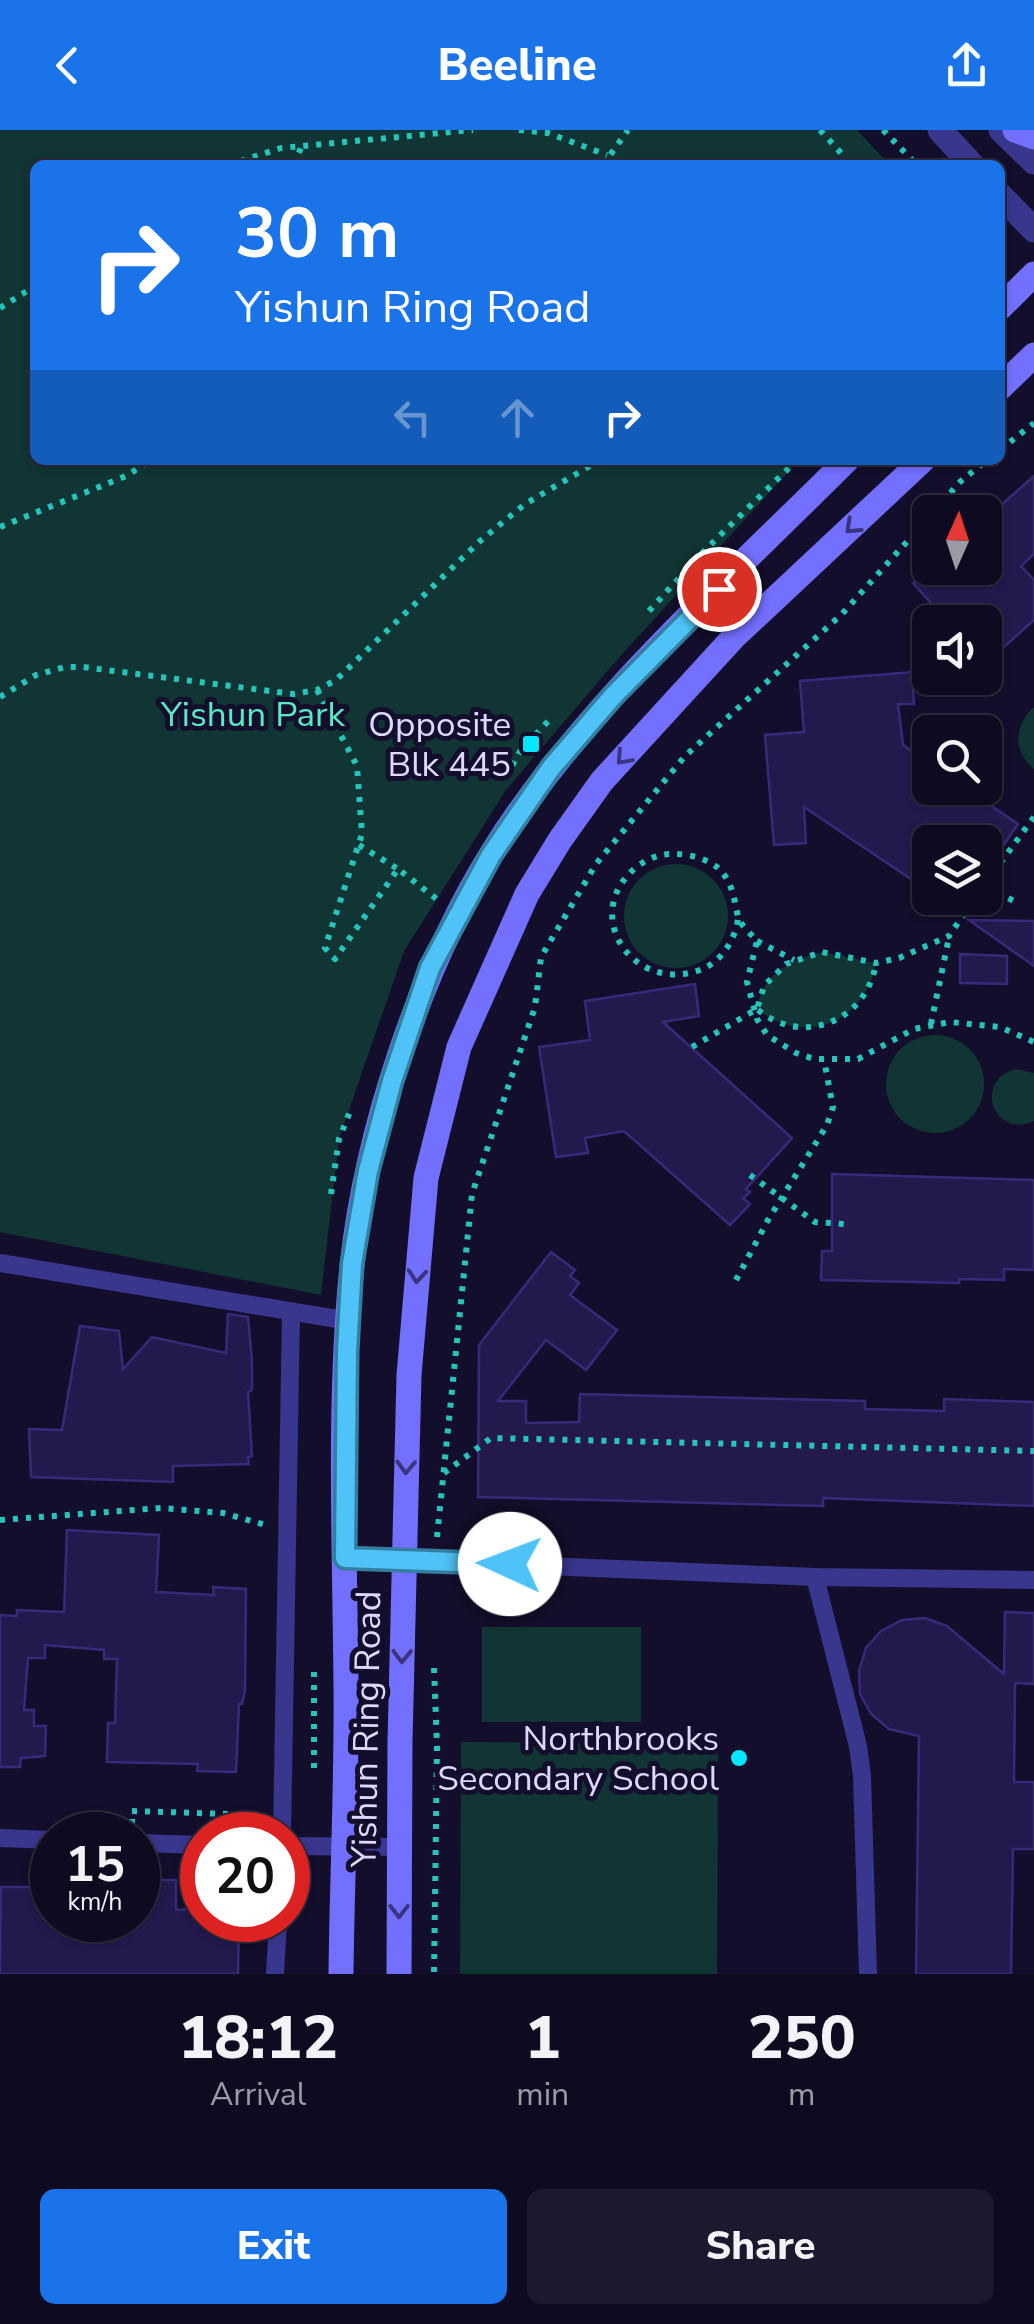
<!DOCTYPE html>
<style>
:root{--surface:#0e0a20;--page:#1c182d;--text:#f1f3f6;--muted:#9b9aa5;--line:#2e2b3e;--accent:#1a73e8}
body{margin:0;font-family:"Nunito Sans",sans-serif;background:var(--page);color:var(--text);height:100vh;display:flex;flex-direction:column;font-size:38px;white-space:nowrap}
*{box-sizing:border-box;margin:0}
p{font-size:32px;color:var(--muted)}
.icon{flex:none;width:55px;height:55px;fill:none;stroke:currentColor;stroke-width:2;stroke-linecap:round;stroke-linejoin:round}
.map{position:relative;height:1844px;overflow:hidden}
.side{display:flex;flex-direction:column;background:var(--surface);flex:1}
.side>*{flex:none}
.banner{position:absolute;left:30px;top:30px;width:975px;height:305px;border-radius:15px;box-shadow:0 2px 8px #0004,0 0 0 2px var(--line);background:#1a73e8;color:#fff;overflow:hidden}
.needle{width:65px;rotate:3deg}
.fabs{position:absolute;left:912px;top:365px;display:grid;gap:20px}
.fabs a{display:grid;place-items:center;width:90px;height:90px;border-radius:15px;background:var(--surface);box-shadow:0 2px 8px #0004,0 0 0 2px var(--line);font-size:50px}
.speed{position:absolute;left:30px;top:1682px;display:flex;gap:20px;font-size:50px;font-weight:700;text-align:center}
.speed>*{display:grid;place-content:center;width:130px;height:130px;border-radius:50%;background:var(--surface);box-shadow:0 2px 8px #0004,0 0 0 2px var(--line);line-height:1}
.speed small{font-size:25px;font-weight:400}
.speed .limit{border:15px solid #d22;background:#fff;color:#111}
.pin{position:absolute;display:grid;place-items:center;width:85px;height:85px;color:#fff;margin:-42px;border:5px solid #fff;border-radius:50%;box-shadow:0 2px 10px #0007}
.me{position:absolute;width:110px;margin:-55px;rotate:272deg;stroke-linejoin:round;filter:drop-shadow(0 0 8px #0008)}
.turn{display:flex;align-items:center;gap:35px;height:210px;padding:0 40px;font-size:45px}
.turn .icon{width:130px;height:130px;stroke-width:2.5}
.turn b{display:block;font-size:70px;line-height:85px}
.lanes{display:flex;align-items:center;height:95px;padding:0 40px;background:#0003;justify-content:center;gap:50px;direction:ltr}
.lanes .off{opacity:.35}
.eta{display:flex;justify-content:space-evenly;align-items:center;height:170px;text-align:center}
.eta b{font-size:60px;font-weight:800;line-height:70px}
.action{display:flex;gap:20px;margin-top:auto;padding:20px 40px}
.action a{flex:1;height:115px;border-radius:15px;background:var(--accent);color:#fff;font-size:40px;font-weight:800;line-height:115px;text-align:center}
.action a+a{background:var(--page);color:var(--text)}
header{display:flex;justify-content:space-between;align-items:center;height:130px;padding:0 40px;background:var(--accent);color:#fff;font-size:45px;font-weight:800}
.map>svg:first-child{display:block}
.green{fill:#113534}
.building{fill:#24194d;stroke:#39297b;stroke-width:2.5}
.lines{fill:none;stroke-linecap:round;stroke-linejoin:round}
.path{stroke:#26c5bb;stroke-width:6;stroke-dasharray:5 8;stroke-linecap:butt}
.service{stroke:#39368d;stroke-width:18}
.tertiary{stroke:#39368d;stroke-width:25}
.secondary{stroke:#736fff;stroke-width:25}
.oneway{stroke:#393580}
.route-casing{stroke:#337fa1;stroke-width:25}
.route{stroke:#4fc3f7;stroke-width:18}
.poi-dot{fill:#04e6ff;stroke:#130e2b;stroke-width:4}
.labels{text-anchor:middle;stroke-width:10;stroke-linejoin:round;paint-order:stroke}
.park-label{font-size:35px;fill:#5ae9c5;stroke:#130e2b}
.poi-label{font-size:35px;fill:#ddd8ff;stroke:#130e2b;text-anchor:end}
.street-label{font-size:35px;fill:#ddd8ff;stroke:#130e2b}
</style>
<header><svg class="icon" aria-label="back" viewBox="0 0 24 24"><path d="M15 5l-7 7 7 7"/></svg>Beeline<svg class="icon" aria-label="share" viewBox="0 0 24 24"><path d="M12 15V3M7 8l5-5 5 5M5 13v7h14v-7"/></svg></header>
<div class="map">
<svg width="1034" height="1844" viewBox="0 0 1034 1844">
<rect width="100%" height="100%" fill="#130e2b"/>
<!-- green -->
<g class="green">
<polygon points="0,0 857,0 890,35 35,35 35,330 799,330 616,531 506,660 404,821 339,1009 321,1165 0,1102"/>
<path d="M 1034,577 L 1034,639 C 1012,621 1014,595 1034,577 Z"/>
<circle cx="676" cy="786" r="52"/>
<path d="M 822,822 L 876,833 C 866,893 804,917 757,879 C 761,844 791,830 822,822 Z"/>
<circle cx="935" cy="954" r="49"/>
<path d="M 1016,939 L 1034,943 L 1034,991 C 994,1010 972,950 1016,939 Z"/>
<rect x="482" y="1497" width="159" height="95"/>
<polygon points="461,1612 718,1613 717,1844 460,1844"/>
</g>
<!-- building -->
<g class="building">
<polygon points="1034,346 1034,424 1021,436 1034,450 1034,490 985,534 985,492 948,492 913,453 930,438 985,438 985,389"/>
<polygon points="912,542 914,574 898,574 903,615 930,634 930,658 950,658 976,676 981,669 1018,694 996,726 985,718 985,712 930,712 930,762 804,677 806,713 774,715 765,605 804,602 800,551"/>
<polygon points="969,790 1034,791 1034,836"/>
<polygon points="960,824 1007,826 1007,854 960,853"/>
<polygon points="695,854 699,886 663,892 792,1008 746,1059 750,1062 743,1068 750,1074 730,1095 624,1001 585,1008 588,1023 556,1027 539,917 590,910 585,871"/>
<polygon points="832,1044 1034,1050 1034,1140 1004,1139 1004,1150 959,1149 959,1153 821,1150 822,1121 832,1121"/>
<polygon points="551,1122 575,1140 570,1146 579,1153 570,1165 617,1200 586,1240 546,1210 498,1271 526,1271 526,1293 579,1292 580,1264 865,1271 865,1279 944,1281 944,1269 1034,1272 1034,1376 823,1368 823,1376 478,1367 479,1215"/>
<polygon points="228,1184 248,1187 252,1232 252,1260 248,1262 252,1326 248,1327 249,1334 173,1336 173,1352 31,1347 29,1299 62,1300 80,1196 119,1201 123,1239 152,1207 226,1223"/>
<polygon points="67,1400 159,1405 156,1462 214,1465 213,1457 246,1459 245,1560 242,1574 239,1574 236,1642 197,1641 198,1634 107,1632 108,1593 115,1593 117,1529 104,1529 104,1520 45,1515 45,1528 28,1528 24,1580 34,1580 34,1596 46,1596 45,1626 21,1628 20,1637 0,1637 0,1485 17,1486 17,1480 64,1482"/>
<polygon points="1005,1482 1034,1483 1034,1554 1015,1553 1014,1652 1034,1652 1034,1719 1013,1719 1011,1844 916,1844 919,1606 889,1599 871,1584 860,1564 859,1541 866,1518 881,1501 902,1490 925,1488 947,1496 1004,1544"/>
<polygon points="138,1750 176,1750 176,1780 202,1778 202,1790 239,1790 238,1844 0,1844 1,1757 52,1757 52,1790 138,1790"/>
</g>
<g class="lines">
<!-- path -->
<g class="path">
<polyline points="519,0 548,3 607,25"/>
<polyline points="820,0 842,24 847,35"/>
<polyline points="883,0 917,35"/>
<polyline points="228,35 281,18 473,0"/>
<polyline points="294,35 302,15"/>
<polyline points="603,35 628,0"/>
<polyline points="0,178 35,156"/>
<polyline points="1000,320 1034,293"/>
<polyline points="933,382 961,351 987,330"/>
<polyline points="0,397 126,346 151,330"/>
<polyline points="649,481 701,424 797,330"/>
<polyline points="317,560 357,636 362,704 325,818 335,829 398,739 438,770"/>
<polyline points="0,567 36,545 65,537 83,537 293,564 317,560 336,550 480,411 525,374 600,330"/>
<polyline points="506,647 519,623 553,586"/>
<polyline points="359,715 398,739"/>
<polyline points="985,754 1034,687"/>
<polyline points="985,757 1014,771"/>
<path d="M 738,790 C 734,812 720,834 697,841 C 629,862 579,780 639,735 C 650,728 661,723 675,724 C 689,724 708,729 718,738 C 733,752 734,769 738,787 C 741,796 751,804 757,811 L 747,852 L 757,889 L 767,905 L 796,923 L 814,929 L 858,929 L 914,899 L 950,892 L 1000,897 L 1034,912"/>
<polyline points="757,811 794,830"/>
<path d="M 758,880 C 803,917 867,891 876,833"/>
<polyline points="931,894 949,807"/>
<polyline points="692,917 757,879 764,856 786,834 822,822 876,833 899,828 949,806 975,768"/>
<polyline points="750,1045 815,1092 844,1094"/>
<polyline points="331,1064 339,1009 351,979"/>
<polyline points="736,1150 768,1090 827,995 833,977 824,930"/>
<polyline points="444,1343 491,1308 1034,1321"/>
<polyline points="0,1390 161,1378 223,1383 266,1395"/>
<polyline points="437,1407 472,1064 535,877 541,827 596,734 685,626 842,484 930,386"/>
<polyline points="434,1538 437,1616 434,1844"/>
<polyline points="314,1638 314,1535"/>
<polyline points="132,1694 132,1681 262,1685"/>
</g>
<!-- service -->
<g class="service">
<polyline points="0,1133 349,1191"/>
<polyline points="345,1428 815,1447 1034,1450"/>
<polyline points="815,1447 858,1616 862,1646 868,1844"/>
<polyline points="282,1705 291,1182"/>
<polyline points="0,1708 52,1710"/>
<polyline points="138,1713 202,1715"/>
<polyline points="288,1716 399,1717"/>
<polyline points="275,1844 278,1790"/>
</g>
<!-- tertiary -->
<g class="tertiary">
<polyline points="940,0 972,35"/>
<polyline points="1001,0 1034,32"/>
<polyline points="1000,65 1034,100"/>
</g>
<!-- secondary -->
<g class="secondary">
<polyline points="1015,0 1034,7"/>
<polyline points="1000,178 1034,144"/>
<polyline points="1000,258 1034,225"/>
<path d="M 341,1844 C 342,1748 347,1653 346,1557 C 345,1419 338,1274 352,1136 C 367,999 420,840 492,723 C 582,578 726,451 847,330"/>
<polyline points="399,1844 400,1612 409,1245 426,1048 459,917 527,764 560,710 602,651 733,508 923,330"/>
</g>
</g>
<!-- one-way arrows -->
<defs><path id="oneway-chevron" d="M-2-3.5L2.5 0L-2 3.5" fill="none" stroke-width="1.6" stroke-linecap="round" stroke-linejoin="round" transform="scale(2.5)"/></defs>
<g class="oneway">
<use href="#oneway-chevron" transform="translate(852 397) rotate(137)"/>
<use href="#oneway-chevron" transform="translate(623 628) rotate(132)"/>
<use href="#oneway-chevron" transform="translate(417 1146) rotate(95)"/>
<use href="#oneway-chevron" transform="translate(406 1337) rotate(92)"/>
<use href="#oneway-chevron" transform="translate(402 1526) rotate(91)"/>
<use href="#oneway-chevron" transform="translate(399 1781) rotate(90)"/>
</g>
<g class="lines">
<defs>
<polyline id="route" points="510,1434 345,1428 347,1221 352,1134 368,1041 392,951 430,838 491,725 551,638 613,566 719,459"/>
</defs>
<!-- route casing -->
<use href="#route" class="route-casing"/>
<!-- route -->
<use href="#route" class="route"/>
</g>
<!-- markers -->
<g class="poi-dot">
<rect x="521" y="604" width="20" height="20" rx="5"/>
<circle cx="739" cy="1628" r="10"/>
</g>
<g class="labels">
<!-- park labels -->
<g class="park-label">
<text x="253" y="596">Yishun Park</text>
</g>
<!-- poi labels -->
<g class="poi-label">
<text x="511" y="606">Opposite<tspan x="511" dy="40">Blk 445</tspan></text>
<text x="719" y="1620">Northbrooks<tspan x="719" dy="40">Secondary School</tspan></text>
</g>
<!-- street labels -->
<g class="street-label">
<text transform="translate(366 1599) rotate(-89)" y="12">Yishun Ring Road</text>
</g>
</g>
</svg>
<div class="fabs">
<a><svg class="needle" viewBox="-14 -14 28 28"><path d="M0-13l5 13h-10z" fill="#e53935"/><path d="M0 13l5-13h-10z" fill="#9b9aa5"/></svg></a>
<a><svg class="icon" aria-label="sound" viewBox="0 0 24 24"><path d="M4 9h4l5-4v14l-5-4H4zM17 9q2 3 0 6"/></svg></a>
<a><svg class="icon" aria-label="search" viewBox="0 0 24 24"><circle cx="10" cy="10" r="6"/><path d="M15 15l6 6"/></svg></a>
<a><svg class="icon" aria-label="layers" viewBox="0 0 24 24"><path d="M12 4l9 5-9 5-9-5zM3 14l9 5 9-5"/></svg></a>
</div>
<div class="speed"><div>15<small>km/h</small></div><div class="limit">20</div></div>
<div class="pin" style="left:719px;top:459px;background:#d93025"><svg class="icon" aria-label="arrive" viewBox="0 0 24 24"><path d="M6 21V4h12l-3 4 3 4H6"/></svg></div>
<svg class="me" style="left:510px;top:1434px" viewBox="-20 -20 40 40"><circle r="19" fill="#fff"/><path d="M0-13L10 11 0 6-10 11z" fill="#4fc3f7"/></svg>
<div class="banner">
<div class="turn"><svg class="icon" aria-label="right" viewBox="0 0 24 24"><path d="M7 20v-9h11M14 6l5 5-5 5"/></svg><div><b>30 m</b>Yishun Ring Road</div></div>
<div class="lanes"><svg class="icon off" aria-label="left" viewBox="0 0 24 24"><path d="M17 20v-9H6M10 6l-5 5 5 5"/></svg><svg class="icon off" aria-label="ahead" viewBox="0 0 24 24"><path d="M12 20V5M6 11l6-6 6 6"/></svg><svg class="icon" aria-label="right" viewBox="0 0 24 24"><path d="M7 20v-9h11M14 6l5 5-5 5"/></svg></div>
</div>
</div>
<section class="side">
<div class="eta">
<div><b>18:12</b><p>Arrival</p></div>
<div><b>1</b><p>min</p></div>
<div><b>250</b><p>m</p></div>
</div>
<div class="action"><a>Exit</a><a>Share</a></div>
</section>
